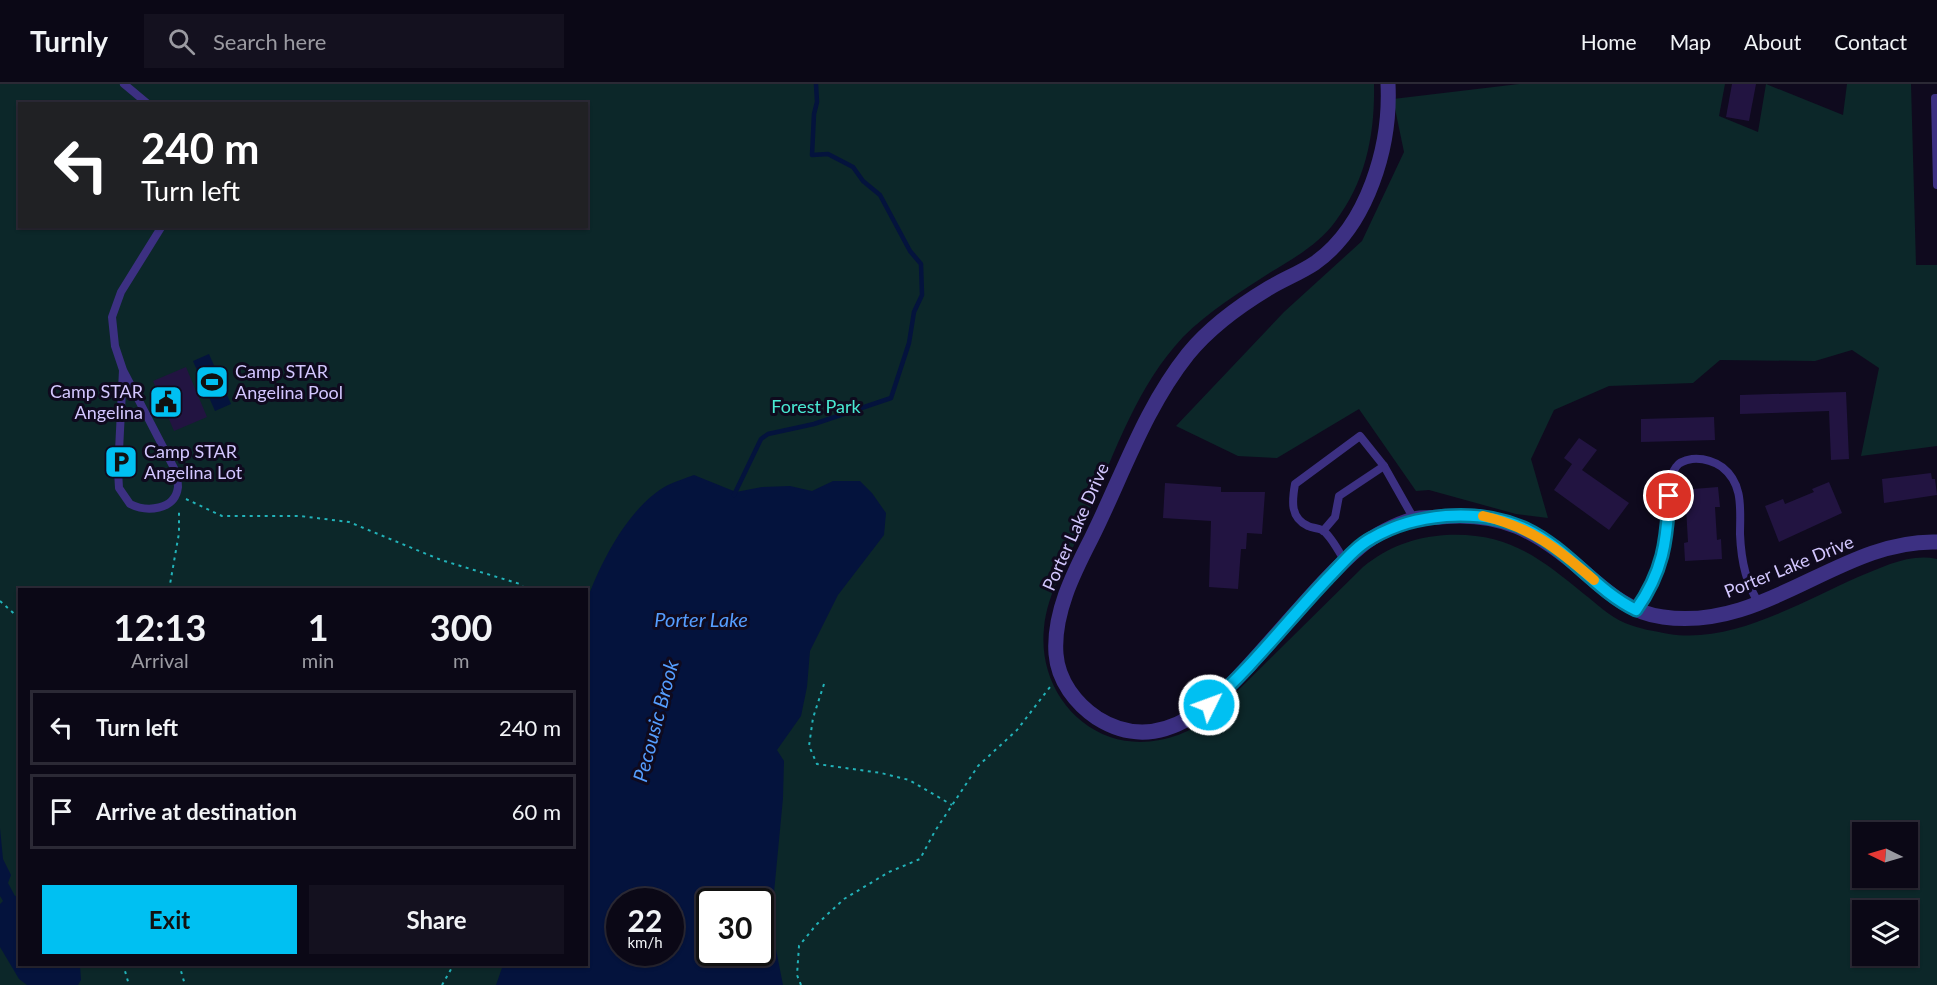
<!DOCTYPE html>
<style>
:root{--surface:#0b0816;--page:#14111f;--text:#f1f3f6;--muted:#9a9aa1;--line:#2b2935;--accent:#00c0f2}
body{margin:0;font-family:Lato,sans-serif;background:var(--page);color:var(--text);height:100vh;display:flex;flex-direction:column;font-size:22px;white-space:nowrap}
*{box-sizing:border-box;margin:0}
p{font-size:20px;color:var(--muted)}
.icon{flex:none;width:33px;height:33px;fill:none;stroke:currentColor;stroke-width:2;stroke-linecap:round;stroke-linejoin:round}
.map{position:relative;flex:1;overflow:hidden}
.side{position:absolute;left:18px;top:504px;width:570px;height:378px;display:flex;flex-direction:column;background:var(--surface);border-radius:0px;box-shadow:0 2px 4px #0004,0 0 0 2px var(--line)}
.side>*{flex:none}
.banner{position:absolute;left:18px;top:18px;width:570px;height:126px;border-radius:0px;box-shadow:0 2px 4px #0004,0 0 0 2px var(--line);background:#202124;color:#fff;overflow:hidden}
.needle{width:39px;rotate:275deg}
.buttons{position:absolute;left:1852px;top:738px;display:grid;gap:12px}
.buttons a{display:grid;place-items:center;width:66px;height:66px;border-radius:0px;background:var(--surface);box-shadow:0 2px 4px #0004,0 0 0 2px var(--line);font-size:30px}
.speed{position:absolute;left:606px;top:804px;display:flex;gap:12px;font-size:30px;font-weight:700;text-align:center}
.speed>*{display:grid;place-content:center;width:78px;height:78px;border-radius:50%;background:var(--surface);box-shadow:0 2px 4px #0004,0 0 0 2px var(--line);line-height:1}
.speed small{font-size:15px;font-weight:400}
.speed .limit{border:3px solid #111;border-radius:9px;background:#fff;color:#111}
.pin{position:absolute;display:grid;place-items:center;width:51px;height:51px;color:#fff;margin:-26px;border:3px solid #fff;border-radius:50%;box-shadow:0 2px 6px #0007}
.me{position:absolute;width:66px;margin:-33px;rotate:48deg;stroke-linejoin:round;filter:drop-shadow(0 0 4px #0008)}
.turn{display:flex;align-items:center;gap:21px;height:126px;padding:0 24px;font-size:27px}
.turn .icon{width:78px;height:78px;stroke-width:2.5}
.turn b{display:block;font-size:42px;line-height:51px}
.eta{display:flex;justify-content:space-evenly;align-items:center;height:102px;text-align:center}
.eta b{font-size:36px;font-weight:700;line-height:42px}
.button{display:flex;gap:12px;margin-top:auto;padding:12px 24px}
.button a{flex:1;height:69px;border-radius:0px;background:var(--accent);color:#111;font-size:24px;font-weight:700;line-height:69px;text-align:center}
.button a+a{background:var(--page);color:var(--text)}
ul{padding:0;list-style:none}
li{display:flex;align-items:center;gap:18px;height:75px;margin:0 12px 9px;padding:0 12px;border:3px solid var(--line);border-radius:0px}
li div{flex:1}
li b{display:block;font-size:22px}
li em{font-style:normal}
header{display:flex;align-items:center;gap:36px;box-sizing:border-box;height:84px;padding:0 30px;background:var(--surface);border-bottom:2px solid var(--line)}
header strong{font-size:28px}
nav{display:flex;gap:33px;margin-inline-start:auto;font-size:21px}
.search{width:420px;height:54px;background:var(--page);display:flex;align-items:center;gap:15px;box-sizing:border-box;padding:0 21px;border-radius:0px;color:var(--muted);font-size:22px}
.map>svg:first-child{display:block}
.green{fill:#0c2729;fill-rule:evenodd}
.water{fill:#04133d;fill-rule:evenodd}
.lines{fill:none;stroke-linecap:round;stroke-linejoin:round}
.stream{stroke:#04133d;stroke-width:4.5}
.building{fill:#221441}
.path{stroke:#22b2b8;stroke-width:2;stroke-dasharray:3 4.5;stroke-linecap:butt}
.service{stroke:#3c3082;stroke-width:8}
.minor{stroke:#3c3082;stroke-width:15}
.route-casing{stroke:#007d9d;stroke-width:15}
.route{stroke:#00c0f2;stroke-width:10}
.slow{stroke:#f59e0b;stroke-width:10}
.labels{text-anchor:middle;stroke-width:6;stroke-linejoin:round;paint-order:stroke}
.poi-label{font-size:18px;fill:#d3c7ff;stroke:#0f0a1e;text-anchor:start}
.park-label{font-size:18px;fill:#49e9d2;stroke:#0f0a1e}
.street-label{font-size:18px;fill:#d3c7ff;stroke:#0f0a1e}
.water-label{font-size:20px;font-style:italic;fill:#559eff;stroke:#0f0a1e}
</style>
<header>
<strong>Turnly</strong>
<div class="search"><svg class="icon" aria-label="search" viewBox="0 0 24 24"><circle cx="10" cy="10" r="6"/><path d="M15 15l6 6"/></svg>Search here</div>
<nav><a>Home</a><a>Map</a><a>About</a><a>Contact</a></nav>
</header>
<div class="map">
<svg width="1937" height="901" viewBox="0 0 1937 901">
<rect width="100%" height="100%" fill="#0f0a1e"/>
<!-- green -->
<g class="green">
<path d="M 0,0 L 1374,0 C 1375,50 1366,97 1335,138 C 1319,160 1294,174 1271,188 C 1240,208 1209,227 1183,253 C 1134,305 1111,379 1083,442 C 1069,474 1047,509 1044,544 C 1039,591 1065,637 1110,653 C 1145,665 1185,654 1213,631 L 1363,483 C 1388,463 1414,453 1446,451 C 1507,448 1539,473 1584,510 C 1597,520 1609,532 1625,539 C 1639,545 1654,547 1669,550 C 1733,560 1801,518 1858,493 C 1883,483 1910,469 1937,475 L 1937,901 L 0,901 ZM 20,20 L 586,20 L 586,142 L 20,142 ZM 20,506 L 586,506 L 586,880 L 20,880 ZM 1863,748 L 1908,748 L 1908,794 L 1863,794 ZM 620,818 L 670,818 L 670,868 L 620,868 ZM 710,818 L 760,818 L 760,868 L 710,868 ZM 1863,826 L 1908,826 L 1908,872 L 1863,872 Z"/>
<polygon points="1519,0 1725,0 1719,32 1758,48 1766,0 1843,31 1847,0 1911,0 1916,181 1937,181 1937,362 1861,372 1879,284 1852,266 1815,277 1720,276 1693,299 1609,302 1554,326 1531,375 1548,434 1516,430 1429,406 1416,407 1359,325 1277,374 1238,372 1176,342 1284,228 1362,157 1404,68 1393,15"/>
</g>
<!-- water -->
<g class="water">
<polygon points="209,270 231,320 215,327 193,277"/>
<path d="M 694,391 L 736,408 L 762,403 L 790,402 L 812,407 L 833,397 L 860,397 L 872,409 L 886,429 L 884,451 L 838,511 L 810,567 L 807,603 L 801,632 L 777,666 L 784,677 L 783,714 L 771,840 L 783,901 L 496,901 L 503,881 L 586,880 L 587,516 C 601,477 630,421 668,401 C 676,397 686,394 694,391 ZM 620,818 L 670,818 L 670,868 L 620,868 ZM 710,818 L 760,818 L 760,868 L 710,868 Z"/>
<polygon points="0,744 3,775 11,791 8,799 15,812 19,811 20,880 80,881 81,896 78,901 27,901 19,895 0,863 0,820 3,817 0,812"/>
</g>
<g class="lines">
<!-- stream -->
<polyline class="stream" points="734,411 761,355 768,350 814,340 891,314 909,259 914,228 922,211 921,180 910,167 880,111 863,97 853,83 828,70 812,71 814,30 817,18 816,0"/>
</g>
<!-- building -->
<g class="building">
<polygon points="1732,0 1756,0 1749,37 1726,33"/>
<polygon points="186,283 207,333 174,347 153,297"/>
<polygon points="1846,308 1849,375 1831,376 1829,327 1740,330 1740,311"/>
<polygon points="1714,333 1715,356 1641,358 1641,335"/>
<polygon points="1579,354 1597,366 1582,386 1629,419 1609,446 1554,406 1572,380 1564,374"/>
<polygon points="1931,389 1932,395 1935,395 1937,411 1884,419 1882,395"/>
<polygon points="1829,398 1842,429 1779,458 1765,422 1783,415 1785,420 1814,408 1812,405"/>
<polygon points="1165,399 1221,403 1221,408 1265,408 1262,450 1247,449 1246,465 1241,465 1238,505 1209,503 1211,437 1163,434"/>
<polygon points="1718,403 1720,423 1715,423 1717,456 1721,455 1722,475 1685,477 1684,459 1688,458 1686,423 1682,423 1681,406"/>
</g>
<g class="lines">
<!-- path -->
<g class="path">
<polyline points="186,415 222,432 300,432 349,438 441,476 520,500 526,506"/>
<polyline points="169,506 179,449 179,427"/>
<polyline points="0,517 20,535"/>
<polyline points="824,600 813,634 809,662 817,680 881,689 909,696 952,721"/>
<polyline points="123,880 129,901"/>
<polyline points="179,880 185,901"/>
<polyline points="442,901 454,880"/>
<polyline points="801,901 797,891 799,862 816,841 844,815 889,788 920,775 935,747 978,682 1017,646 1050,603"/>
</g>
<!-- service -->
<g class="service">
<polyline points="124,0 148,20"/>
<polyline points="1937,14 1935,14 1937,101"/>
<path d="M 123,286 L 118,387 L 119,404 L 130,420 C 146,428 175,427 178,403 C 178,397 176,390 174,384 L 123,286 L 115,262 L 112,233 L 121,208 L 162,142"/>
<polyline points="1384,382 1414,435"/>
<path d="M 1323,447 L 1335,433 L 1339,412 L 1384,382 L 1360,352 L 1295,400 C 1292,417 1290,434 1308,442 C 1312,444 1318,444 1322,446 C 1331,451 1339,469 1345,477"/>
<path d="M 1636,526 C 1647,511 1657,495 1662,477 C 1668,455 1664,398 1676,383 C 1679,378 1686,376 1692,375 C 1703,374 1713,377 1722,383 C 1744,400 1740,426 1740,450 C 1741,475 1745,499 1759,519"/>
</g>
<!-- minor -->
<path class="minor" d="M 1388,0 C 1391,62 1368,141 1315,179 C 1300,189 1284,195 1269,204 C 1239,222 1210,243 1188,270 C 1144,325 1122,393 1091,455 C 1073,490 1053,530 1056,570 C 1058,597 1076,620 1097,634 C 1171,681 1232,600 1276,551 C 1303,521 1329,489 1360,463 C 1374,451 1396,440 1414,435 C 1422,433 1432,434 1440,433 C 1501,427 1537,447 1582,486 C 1606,507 1630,529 1663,533 C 1765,548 1841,455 1937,458"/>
</g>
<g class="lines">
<defs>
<path id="route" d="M 1209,621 C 1253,582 1288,536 1328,494 C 1342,480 1355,463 1372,454 C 1397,440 1417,435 1446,432 C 1474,430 1500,433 1526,445 C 1568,465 1595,506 1636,526 C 1663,488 1667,457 1669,412"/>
</defs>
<!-- route casing -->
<use href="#route" class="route-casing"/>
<!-- route -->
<use href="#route" class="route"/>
<!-- slow -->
<path class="slow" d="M 1483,432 C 1531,443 1558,465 1594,496"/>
</g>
<!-- icons -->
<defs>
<symbol id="stadium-square" viewBox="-11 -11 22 22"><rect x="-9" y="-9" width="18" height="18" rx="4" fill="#00c0f2" stroke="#0f0a1e"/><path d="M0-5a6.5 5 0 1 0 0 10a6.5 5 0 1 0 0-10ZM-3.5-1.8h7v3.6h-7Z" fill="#111"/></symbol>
<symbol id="civic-square" viewBox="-11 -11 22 22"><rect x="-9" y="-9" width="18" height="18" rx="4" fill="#00c0f2" stroke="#0f0a1e"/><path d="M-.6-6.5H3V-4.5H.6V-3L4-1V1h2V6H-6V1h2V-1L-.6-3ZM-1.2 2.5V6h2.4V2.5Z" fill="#111"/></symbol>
<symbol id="parking-square" viewBox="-11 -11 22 22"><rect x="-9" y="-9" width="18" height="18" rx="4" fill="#00c0f2" stroke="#0f0a1e"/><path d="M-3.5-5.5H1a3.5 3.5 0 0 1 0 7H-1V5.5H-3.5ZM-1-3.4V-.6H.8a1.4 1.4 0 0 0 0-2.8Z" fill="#111"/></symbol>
</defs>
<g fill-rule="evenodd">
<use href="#stadium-square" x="193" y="279" width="38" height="38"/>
<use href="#civic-square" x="147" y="299" width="38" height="38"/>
<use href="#parking-square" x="102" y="359" width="38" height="38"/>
</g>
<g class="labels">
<!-- poi labels -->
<g class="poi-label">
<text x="235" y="294">Camp STAR<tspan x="235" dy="21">Angelina Pool</tspan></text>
<text x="143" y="314" text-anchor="end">Camp STAR<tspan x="143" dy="21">Angelina</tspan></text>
<text x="144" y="374">Camp STAR<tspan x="144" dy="21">Angelina Lot</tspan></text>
</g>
<!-- park labels -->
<g class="park-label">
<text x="816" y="329">Forest Park</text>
</g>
<!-- street labels -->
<g class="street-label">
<text transform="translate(1076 443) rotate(-66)" y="6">Porter Lake Drive</text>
<text transform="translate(1789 483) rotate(-22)" y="6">Porter Lake Drive</text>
</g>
<!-- water labels -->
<g class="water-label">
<text x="701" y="543">Porter Lake</text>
<text transform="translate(656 637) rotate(-75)" y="7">Pecousic Brook</text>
</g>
</g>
</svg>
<div class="buttons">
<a><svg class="needle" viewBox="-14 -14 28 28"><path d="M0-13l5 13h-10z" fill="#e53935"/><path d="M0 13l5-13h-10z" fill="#9a9aa1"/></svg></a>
<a><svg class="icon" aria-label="layers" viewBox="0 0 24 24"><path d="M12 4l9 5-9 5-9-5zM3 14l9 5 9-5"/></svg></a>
</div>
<div class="speed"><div>22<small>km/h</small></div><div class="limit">30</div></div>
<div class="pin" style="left:1669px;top:412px;background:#d93025"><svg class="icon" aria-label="arrive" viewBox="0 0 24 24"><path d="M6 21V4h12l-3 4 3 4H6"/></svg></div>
<svg class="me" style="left:1209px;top:621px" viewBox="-20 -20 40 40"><circle r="17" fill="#00c0f2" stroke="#fff" stroke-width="3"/><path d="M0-11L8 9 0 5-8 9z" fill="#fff"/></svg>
<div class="banner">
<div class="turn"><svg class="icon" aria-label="left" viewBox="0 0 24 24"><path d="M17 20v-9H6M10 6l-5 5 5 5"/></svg><div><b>240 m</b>Turn left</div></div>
</div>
<section class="side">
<div class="eta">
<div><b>12:13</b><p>Arrival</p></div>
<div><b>1</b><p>min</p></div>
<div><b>300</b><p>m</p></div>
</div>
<ul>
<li><svg class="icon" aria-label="left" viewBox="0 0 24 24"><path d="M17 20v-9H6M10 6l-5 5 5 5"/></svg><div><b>Turn left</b></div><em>240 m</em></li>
<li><svg class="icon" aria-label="arrive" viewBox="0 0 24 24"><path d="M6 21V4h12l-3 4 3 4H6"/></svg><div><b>Arrive at destination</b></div><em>60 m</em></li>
</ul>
<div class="button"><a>Exit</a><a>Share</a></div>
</section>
</div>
